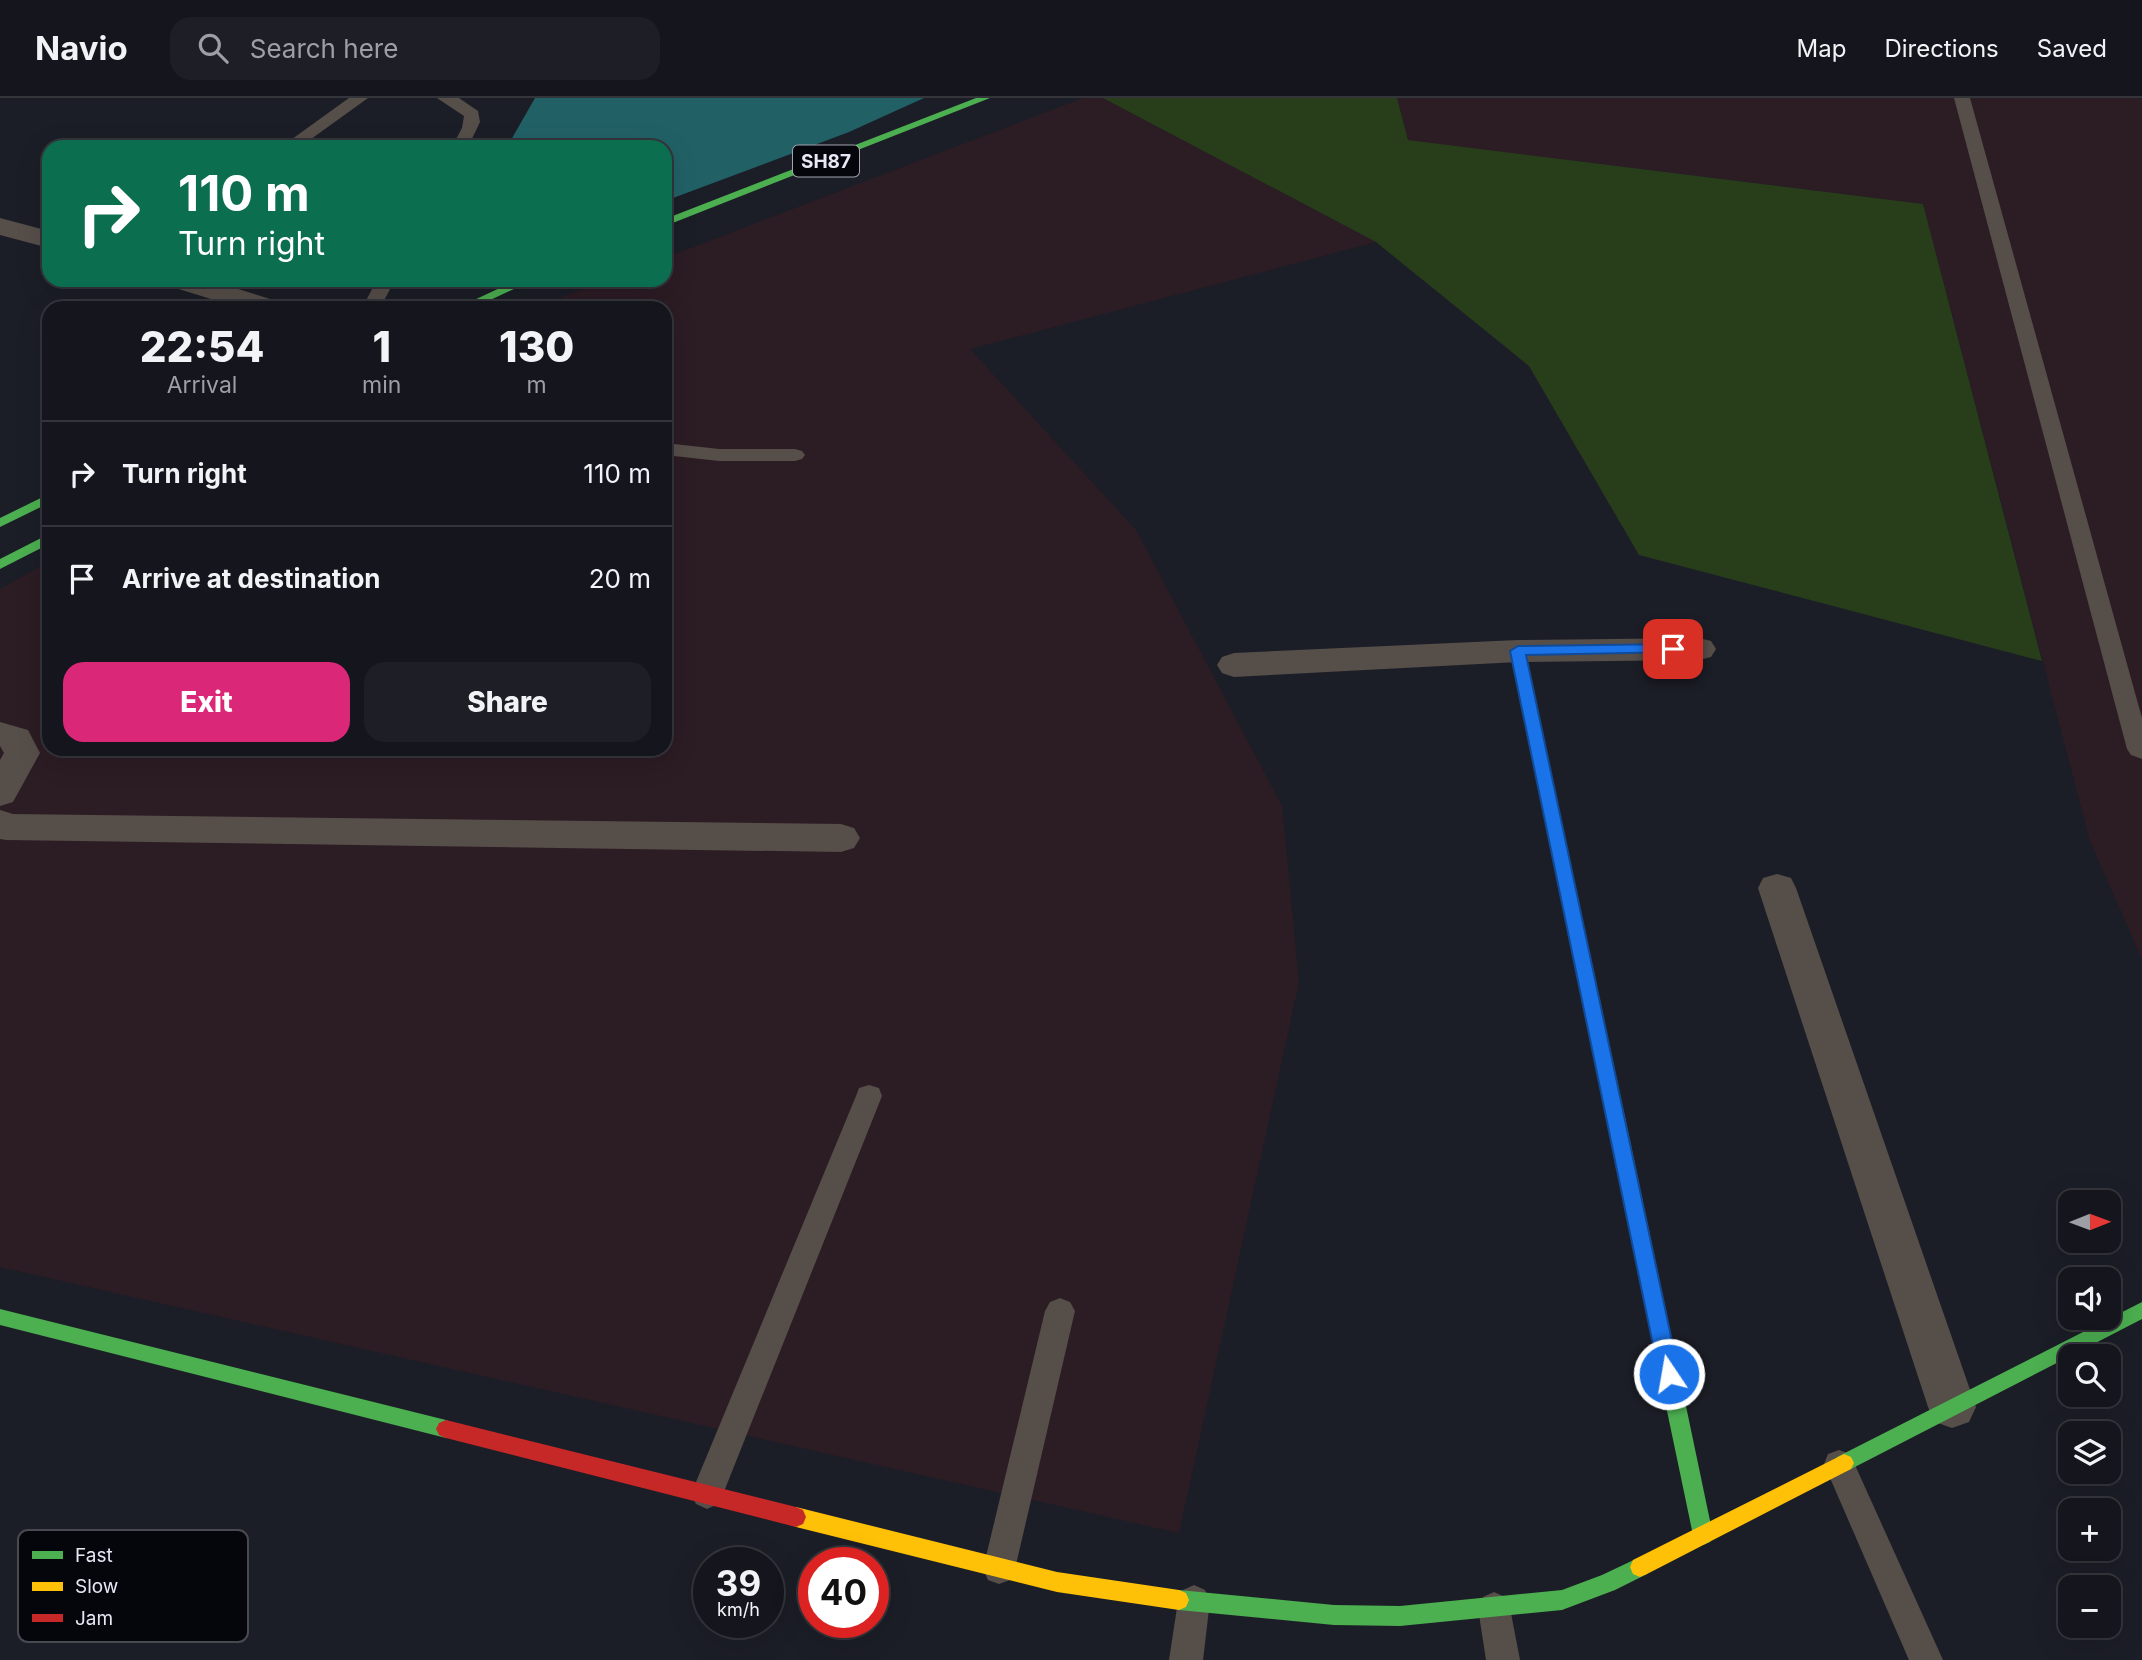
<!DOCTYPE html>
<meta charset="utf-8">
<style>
:root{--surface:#15161d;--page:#1e1f26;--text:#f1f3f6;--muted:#9d9fa4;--line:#34353b;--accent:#db2777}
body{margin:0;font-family:Inter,sans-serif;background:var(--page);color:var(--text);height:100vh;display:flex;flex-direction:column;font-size:26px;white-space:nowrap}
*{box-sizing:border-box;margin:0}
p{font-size:23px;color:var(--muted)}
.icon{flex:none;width:38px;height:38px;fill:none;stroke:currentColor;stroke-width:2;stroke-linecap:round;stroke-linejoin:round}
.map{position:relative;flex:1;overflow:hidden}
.side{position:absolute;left:42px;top:203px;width:630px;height:455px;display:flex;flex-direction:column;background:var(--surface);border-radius:21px;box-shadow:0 7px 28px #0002,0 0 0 2px var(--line)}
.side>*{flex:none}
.hud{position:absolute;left:42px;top:42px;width:630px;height:147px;border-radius:21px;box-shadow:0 7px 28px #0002,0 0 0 2px var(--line);background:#0b6e4f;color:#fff;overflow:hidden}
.needle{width:46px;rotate:89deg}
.controls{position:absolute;left:2058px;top:1092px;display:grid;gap:14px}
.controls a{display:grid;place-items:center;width:63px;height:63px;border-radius:14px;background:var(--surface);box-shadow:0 7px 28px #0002,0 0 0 2px var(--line);font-size:35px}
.speed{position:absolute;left:693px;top:1449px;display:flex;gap:14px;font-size:35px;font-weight:700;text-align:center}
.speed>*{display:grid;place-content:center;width:91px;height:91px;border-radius:50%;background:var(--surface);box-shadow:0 7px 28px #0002,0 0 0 2px var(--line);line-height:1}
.speed small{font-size:18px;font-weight:400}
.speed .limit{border:10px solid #d22;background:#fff;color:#111}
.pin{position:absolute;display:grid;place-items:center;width:60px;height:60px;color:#fff;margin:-30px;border-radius:14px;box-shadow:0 4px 10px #0006}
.me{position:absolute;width:77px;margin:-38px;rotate:348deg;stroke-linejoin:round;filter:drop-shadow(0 0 5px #0008)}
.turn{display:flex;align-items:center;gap:24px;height:147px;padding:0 21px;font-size:32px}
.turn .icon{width:91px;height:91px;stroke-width:2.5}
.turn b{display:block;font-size:49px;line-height:60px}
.eta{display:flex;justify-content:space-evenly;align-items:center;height:119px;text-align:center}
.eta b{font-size:42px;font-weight:800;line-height:49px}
.action{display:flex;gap:14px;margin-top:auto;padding:14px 21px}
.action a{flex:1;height:80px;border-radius:21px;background:var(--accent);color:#fff;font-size:28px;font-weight:800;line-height:80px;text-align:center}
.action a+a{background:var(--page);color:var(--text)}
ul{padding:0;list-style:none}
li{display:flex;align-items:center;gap:21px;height:105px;padding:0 21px;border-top:2px solid var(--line)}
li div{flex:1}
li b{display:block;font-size:26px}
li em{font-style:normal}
header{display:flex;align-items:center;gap:42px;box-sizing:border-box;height:98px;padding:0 35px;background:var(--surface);border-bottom:2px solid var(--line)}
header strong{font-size:33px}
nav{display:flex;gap:38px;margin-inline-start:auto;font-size:24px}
.search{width:490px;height:63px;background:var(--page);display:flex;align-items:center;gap:18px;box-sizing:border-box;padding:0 24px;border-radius:21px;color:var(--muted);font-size:26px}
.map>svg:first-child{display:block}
.industrial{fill:#2c1c24}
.green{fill:#283e1b}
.water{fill:#216166}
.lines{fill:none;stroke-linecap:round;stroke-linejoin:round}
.lane{fill:#564e49;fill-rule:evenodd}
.street{fill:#564e49;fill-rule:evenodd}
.fast{fill:#4caf50;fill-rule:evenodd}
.slow{fill:#ffc107;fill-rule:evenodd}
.jam{fill:#c62828;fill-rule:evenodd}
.route{fill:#1a73e8;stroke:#114b97;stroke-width:2}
.labels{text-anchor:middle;stroke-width:5;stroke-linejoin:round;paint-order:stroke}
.shield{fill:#05060c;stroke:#a2a4ae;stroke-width:2}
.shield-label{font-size:19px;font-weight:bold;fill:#e6e8f4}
.key{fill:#05060c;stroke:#484a52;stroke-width:2}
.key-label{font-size:19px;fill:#e6e8f4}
</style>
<header>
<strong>Navio</strong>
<div class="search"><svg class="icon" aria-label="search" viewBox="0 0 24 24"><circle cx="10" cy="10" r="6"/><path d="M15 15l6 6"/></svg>Search here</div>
<nav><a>Map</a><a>Directions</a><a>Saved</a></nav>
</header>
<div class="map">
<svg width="2142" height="1562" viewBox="0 0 2142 1562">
<rect width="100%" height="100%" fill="#1c1e27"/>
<!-- industrial -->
<g class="industrial">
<polygon points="1083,0 1103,0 1376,144 970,251 1136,432 1282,708 1299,884 1179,1435 0,1169 0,491 49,464 49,651 665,651 665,210 534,210 607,182 665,182 665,160"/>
<polygon points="1397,0 2142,0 2142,861 2090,743 1923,106 1408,42"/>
</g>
<!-- green -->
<polygon class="green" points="1103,0 1397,0 1408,42 1923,106 2042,563 1639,457 1529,268 1376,144"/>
<!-- water -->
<polygon class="water" points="535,0 924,0 849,34 665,103 665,49 507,49"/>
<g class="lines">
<!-- lane -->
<g class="lane">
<polygon points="349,0 368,0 300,49 281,49"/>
<polygon points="437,0 459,0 478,13 480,24 468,49 452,49 462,30 464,18"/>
<polygon points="1954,0 1970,0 2142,620 2142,661 2131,657 2127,651"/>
<polygon points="377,182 395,182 380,210 362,210"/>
<polygon points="665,345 719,351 795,351 802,353 805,357 802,361 795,363 719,363 665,357"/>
<polygon points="869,987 879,990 882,998 723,1396 718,1406 707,1411 696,1406 691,1396 856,998 859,990"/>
<polygon points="1060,1200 1070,1204 1075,1213 1015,1471 1010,1482 999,1486 988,1482 983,1471 1045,1213 1050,1204"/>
<polygon points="1839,1352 1850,1356 1943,1562 1909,1562 1824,1366 1828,1356"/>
<polygon points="1194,1487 1205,1492 1210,1503 1203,1562 1169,1562 1178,1503 1183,1492"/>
<polygon points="1494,1494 1505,1499 1510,1510 1520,1562 1486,1562 1478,1510 1483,1499"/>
</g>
<!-- street -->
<g class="street">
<polygon points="0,120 49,133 49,150 0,137"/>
<polygon points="165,182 209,182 280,204 284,210 240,210 169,188"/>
<polygon points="1699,540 1711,543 1716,551 1711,559 1699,562 1518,564 1234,579 1222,575 1217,567 1222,559 1234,555 1518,542"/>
<polygon points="0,624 28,632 40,655 13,704 0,708 0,662 4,655 0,648"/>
<polygon points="0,712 13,716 841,726 854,730 860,740 854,750 841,754 6,742 0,741"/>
<polygon points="1777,776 1791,780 1796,790 1976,1309 1969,1324 1952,1330 1935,1324 1928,1309 1758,790 1763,780"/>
</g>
<!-- fast -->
<g class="fast">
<polygon points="976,0 990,0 665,128 665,121"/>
<polygon points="517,182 533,182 473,210 457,210"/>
<polygon points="49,396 49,405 0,429 0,420"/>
<polygon points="49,436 49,446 0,471 0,461"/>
<polygon points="1518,548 1525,553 1624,1015 1621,1020 1615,1022 1609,1020 1606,1015 1511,553"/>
<polygon points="2142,1204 2142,1221 1851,1371 1844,1374 1837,1371 1834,1365 1837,1359"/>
<polygon points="0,1211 446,1322 453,1325 456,1331 453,1337 446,1340 0,1227"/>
<polygon points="1672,1280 1679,1283 1682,1289 1713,1437 1710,1444 1703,1447 1696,1444 1693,1437 1662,1289 1665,1283"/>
<polygon points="1640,1459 1647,1462 1650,1469 1647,1476 1615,1492 1562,1512 1400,1528 1334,1527 1179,1512 1172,1509 1169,1502 1172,1495 1179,1492 1334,1507 1400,1508 1562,1492 1602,1477"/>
</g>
<!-- slow -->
<g class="slow">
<polygon points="1615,1008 1621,1010 1624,1015 1682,1289 1679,1295 1672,1298 1665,1295 1662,1289 1606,1015 1609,1010"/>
<polygon points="1844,1356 1851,1359 1854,1365 1851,1371 1647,1476 1640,1479 1633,1476 1630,1469 1633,1462"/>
<polygon points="796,1409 1057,1474 1179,1492 1186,1495 1189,1502 1186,1509 1179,1512 1057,1494 796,1429 789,1426 786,1419 789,1412"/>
</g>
<!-- jam -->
<polygon class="jam" points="446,1322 796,1409 803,1412 806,1419 803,1426 796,1429 446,1340 439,1337 436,1331 439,1325"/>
</g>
<!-- route -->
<polygon class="route" points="1673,546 1678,548 1678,554 1526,557 1679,1276 1676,1282 1669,1285 1662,1282 1659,1276 1510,553 1518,548"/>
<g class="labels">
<!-- shield labels -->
<rect class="shield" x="793" y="47.5" width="66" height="31" rx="5"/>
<g class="shield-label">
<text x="826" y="70">SH87</text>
</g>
</g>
<!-- legend -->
<rect x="18" y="1432" width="230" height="112" rx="10" class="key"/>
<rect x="32" y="1453" width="31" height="8" fill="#4caf50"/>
<rect x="32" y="1484" width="31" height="9" fill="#ffc107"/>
<rect x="32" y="1516" width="31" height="8" fill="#c62828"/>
<g class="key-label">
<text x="75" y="1464">Fast</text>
<text x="75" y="1495">Slow</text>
<text x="75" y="1527">Jam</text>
</g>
</svg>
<div class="controls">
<a><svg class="needle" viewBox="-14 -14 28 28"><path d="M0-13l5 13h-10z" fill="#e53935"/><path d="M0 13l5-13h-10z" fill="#9d9fa4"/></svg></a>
<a><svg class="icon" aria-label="sound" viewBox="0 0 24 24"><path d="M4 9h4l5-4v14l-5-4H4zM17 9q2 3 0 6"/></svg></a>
<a><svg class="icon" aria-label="search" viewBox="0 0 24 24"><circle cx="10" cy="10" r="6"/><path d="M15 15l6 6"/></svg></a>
<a><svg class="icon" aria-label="layers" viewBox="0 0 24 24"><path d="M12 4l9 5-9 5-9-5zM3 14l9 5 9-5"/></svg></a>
<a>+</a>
<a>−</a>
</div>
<div class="speed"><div>39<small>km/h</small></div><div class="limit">40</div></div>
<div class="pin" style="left:1673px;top:551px;background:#d93025"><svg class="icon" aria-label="arrive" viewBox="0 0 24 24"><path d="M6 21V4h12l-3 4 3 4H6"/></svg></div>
<svg class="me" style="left:1669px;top:1276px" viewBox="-20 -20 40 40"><circle r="17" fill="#1a73e8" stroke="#fff" stroke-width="3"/><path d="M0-11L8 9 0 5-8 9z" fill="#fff"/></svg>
<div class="hud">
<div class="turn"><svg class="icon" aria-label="right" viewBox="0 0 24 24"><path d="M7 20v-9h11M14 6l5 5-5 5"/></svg><div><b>110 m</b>Turn right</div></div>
</div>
<section class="side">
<div class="eta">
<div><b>22:54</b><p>Arrival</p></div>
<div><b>1</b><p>min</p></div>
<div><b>130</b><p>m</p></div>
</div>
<ul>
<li><svg class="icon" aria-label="right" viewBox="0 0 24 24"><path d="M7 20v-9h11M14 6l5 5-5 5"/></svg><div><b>Turn right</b></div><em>110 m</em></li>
<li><svg class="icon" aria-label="arrive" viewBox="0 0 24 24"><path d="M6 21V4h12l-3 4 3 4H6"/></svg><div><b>Arrive at destination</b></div><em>20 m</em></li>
</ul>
<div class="action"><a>Exit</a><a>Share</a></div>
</section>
</div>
